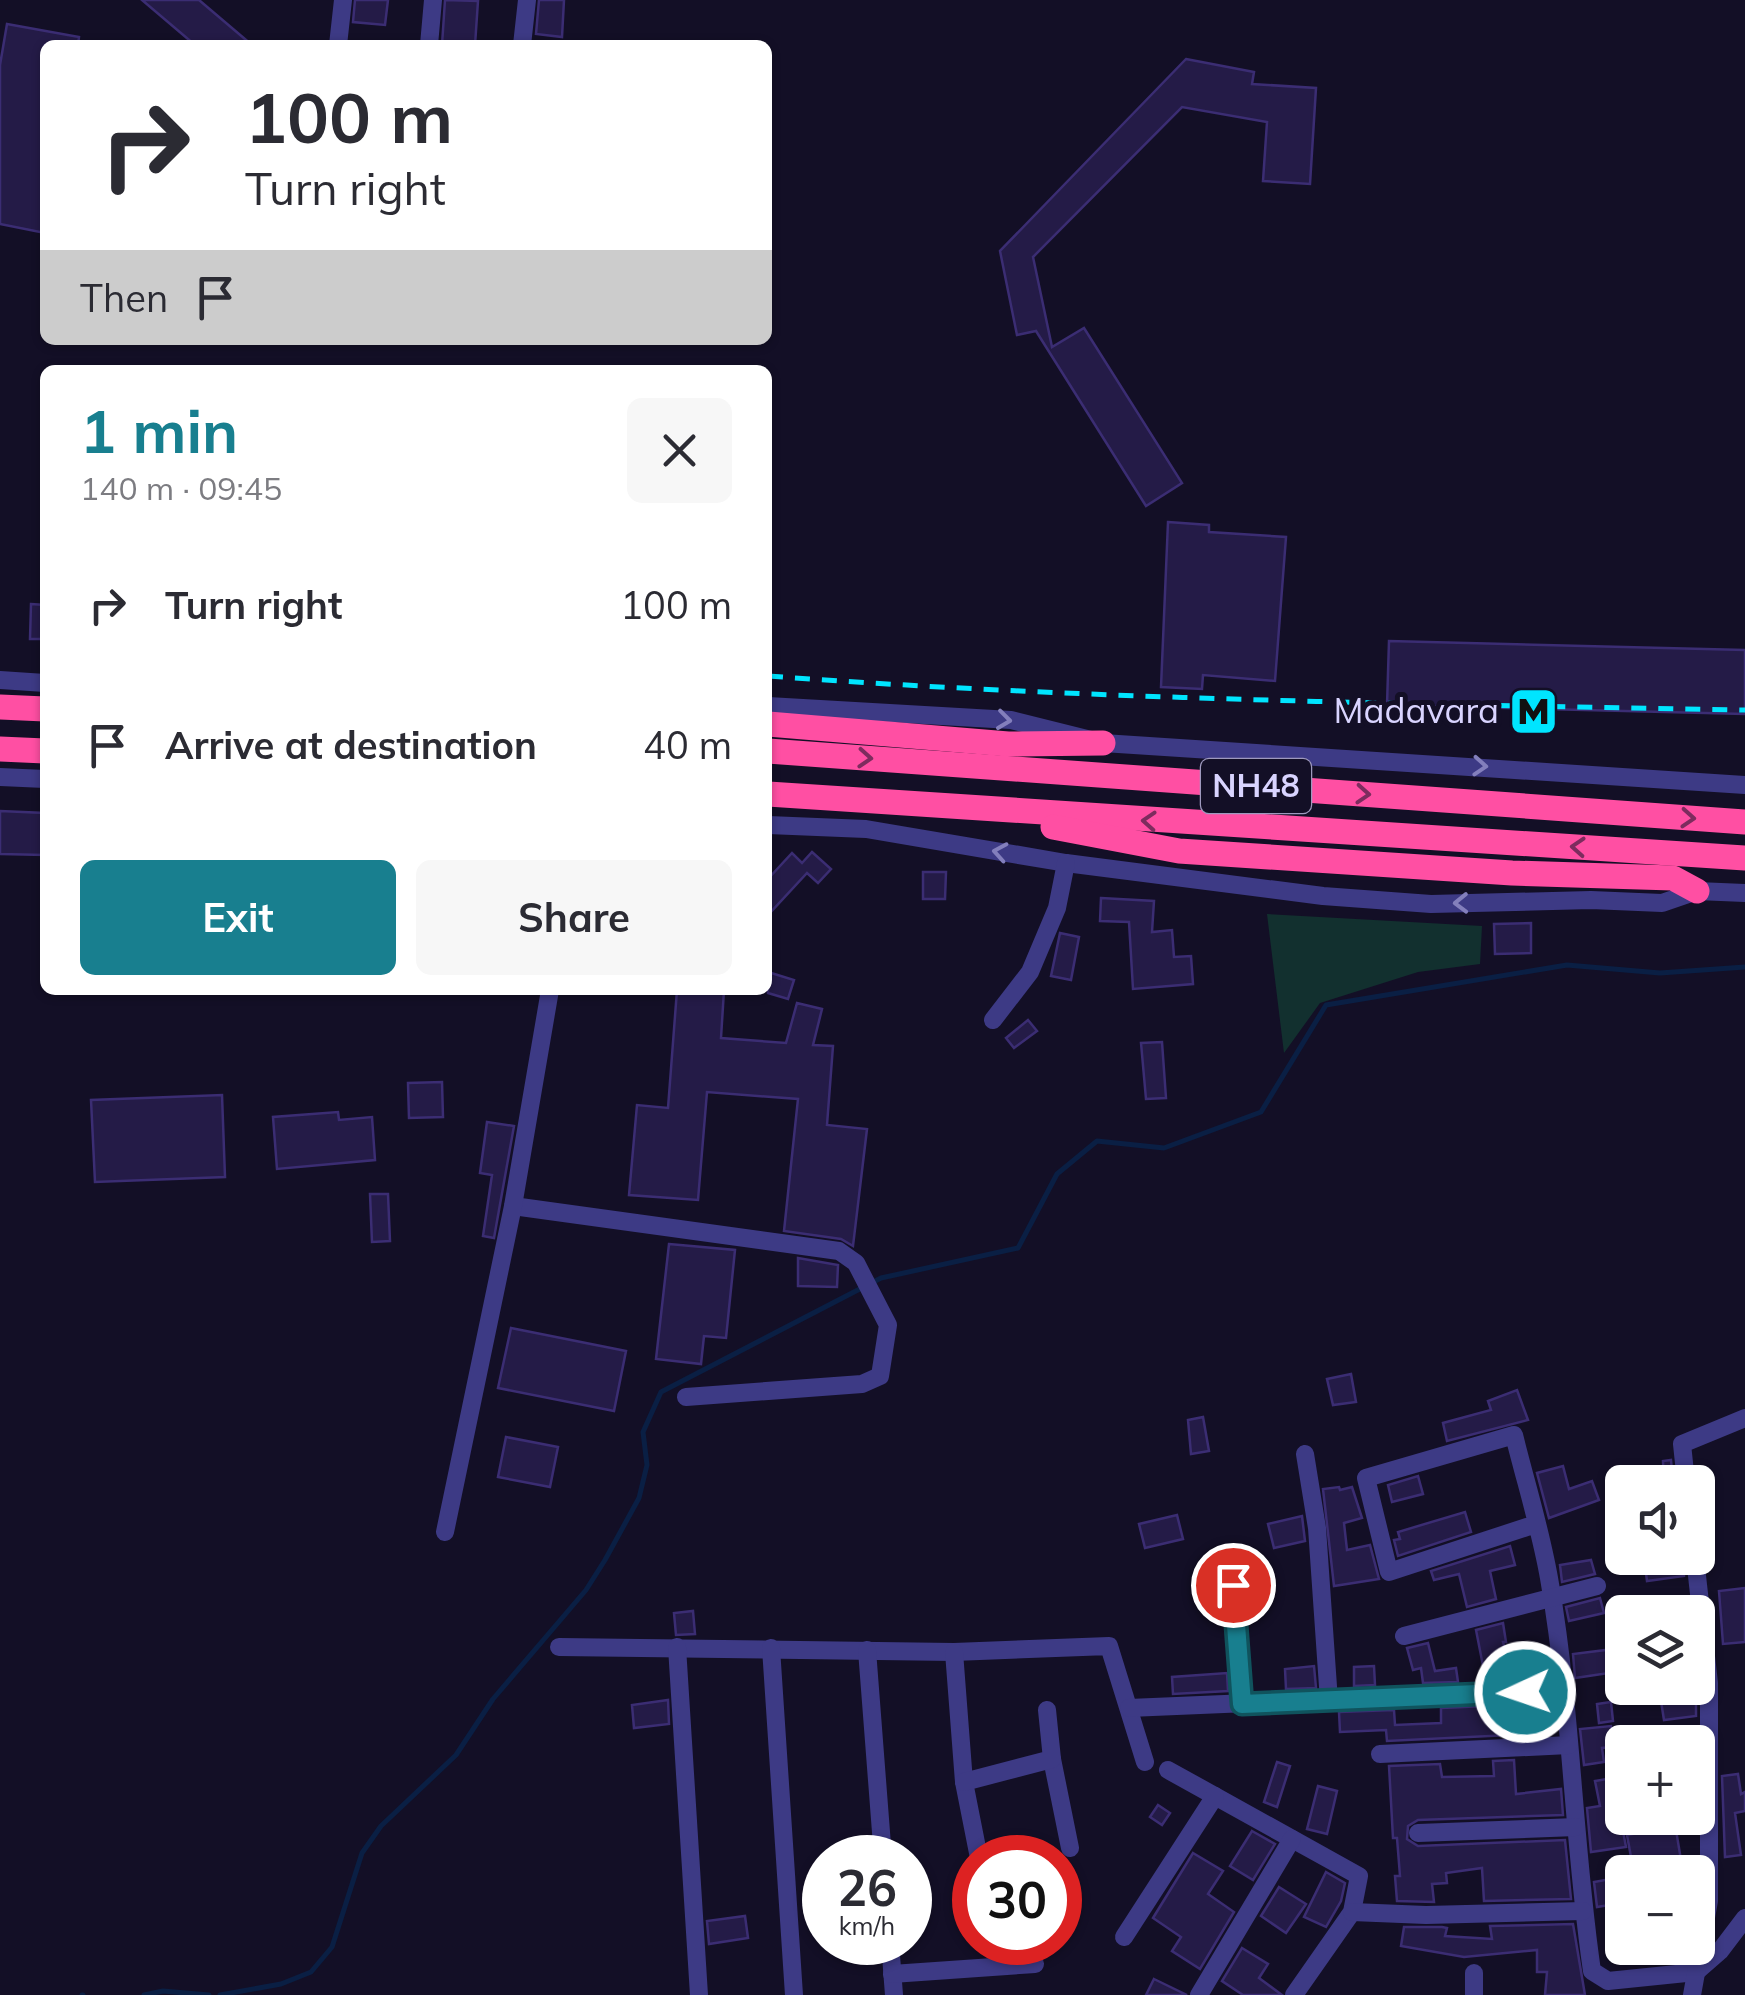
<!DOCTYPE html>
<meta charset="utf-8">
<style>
:root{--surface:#fff;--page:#f7f7f7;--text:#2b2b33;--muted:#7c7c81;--accent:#187f8f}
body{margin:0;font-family:Mulish,sans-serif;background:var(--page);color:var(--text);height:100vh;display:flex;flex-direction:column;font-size:38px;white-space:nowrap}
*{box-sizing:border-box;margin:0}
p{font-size:32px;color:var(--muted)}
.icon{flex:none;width:55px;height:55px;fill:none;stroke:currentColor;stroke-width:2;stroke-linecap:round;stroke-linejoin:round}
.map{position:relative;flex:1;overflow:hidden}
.sheet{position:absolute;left:40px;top:365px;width:732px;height:630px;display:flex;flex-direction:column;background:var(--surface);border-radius:15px;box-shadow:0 2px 8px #0004}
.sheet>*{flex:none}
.hud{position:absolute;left:40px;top:40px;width:732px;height:305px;border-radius:15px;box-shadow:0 2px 8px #0004;background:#fff;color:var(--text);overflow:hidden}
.fabs{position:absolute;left:1605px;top:1465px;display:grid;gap:20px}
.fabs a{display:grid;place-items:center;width:110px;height:110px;border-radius:15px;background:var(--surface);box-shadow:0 2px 8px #0004;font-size:50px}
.speed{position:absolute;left:802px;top:1835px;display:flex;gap:20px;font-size:50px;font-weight:700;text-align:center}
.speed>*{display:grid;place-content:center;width:130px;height:130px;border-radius:50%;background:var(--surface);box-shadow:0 2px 8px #0004;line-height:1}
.speed small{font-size:25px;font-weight:400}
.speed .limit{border:15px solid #d22;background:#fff;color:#111}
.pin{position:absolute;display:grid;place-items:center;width:85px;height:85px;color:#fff;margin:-42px;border:5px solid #fff;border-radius:50%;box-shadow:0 2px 10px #0007}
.me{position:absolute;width:110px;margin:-55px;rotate:267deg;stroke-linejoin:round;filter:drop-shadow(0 0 8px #0008)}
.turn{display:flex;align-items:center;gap:35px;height:210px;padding:0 40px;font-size:45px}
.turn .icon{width:130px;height:130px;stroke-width:2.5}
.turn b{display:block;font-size:70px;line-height:85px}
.then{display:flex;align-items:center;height:95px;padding:0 40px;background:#0003;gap:20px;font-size:38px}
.round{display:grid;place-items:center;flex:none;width:105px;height:105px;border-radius:15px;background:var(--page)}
.overview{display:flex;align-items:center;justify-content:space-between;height:170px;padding:0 40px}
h1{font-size:60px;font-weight:700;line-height:75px;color:var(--accent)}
.cta{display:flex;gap:20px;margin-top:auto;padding:20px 40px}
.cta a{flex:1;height:115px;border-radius:15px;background:var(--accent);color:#fff;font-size:40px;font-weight:700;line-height:115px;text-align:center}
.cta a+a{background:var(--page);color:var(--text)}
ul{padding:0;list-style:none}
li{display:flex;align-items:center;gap:30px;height:140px;padding:0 40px}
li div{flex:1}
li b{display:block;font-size:38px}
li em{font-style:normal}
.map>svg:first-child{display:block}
.green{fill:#12302f}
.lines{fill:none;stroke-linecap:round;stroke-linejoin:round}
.stream{stroke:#0a1f44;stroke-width:5}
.building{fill:#241b47;stroke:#3b2d73;stroke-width:2.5}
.minor{stroke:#3d3a85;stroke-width:18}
.highway{stroke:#ff4fa3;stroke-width:25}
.rail{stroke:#00e5ff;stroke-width:5;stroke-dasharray:15 12;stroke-linecap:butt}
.oneway{stroke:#837fbc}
.oneway2{stroke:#7d2c5e}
.route-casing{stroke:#10535d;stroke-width:25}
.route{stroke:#187f8f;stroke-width:18}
.labels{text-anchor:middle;stroke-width:10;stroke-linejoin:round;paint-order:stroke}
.shield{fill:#130f26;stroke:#9e99be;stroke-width:2.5}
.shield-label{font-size:32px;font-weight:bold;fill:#d9d4ff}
.poi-label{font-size:35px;fill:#d9d4ff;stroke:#130f26;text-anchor:end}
</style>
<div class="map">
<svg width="1745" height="1995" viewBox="0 0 1745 1995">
<rect width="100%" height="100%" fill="#130f26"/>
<!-- green -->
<polygon class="green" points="1267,914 1482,926 1480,964 1418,972 1320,1003 1284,1053"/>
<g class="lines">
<!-- stream -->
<g class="stream">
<polyline points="82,1995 83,1995"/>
<polyline points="144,1995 163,1991 209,1995"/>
<polyline points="220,1995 281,1984 311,1972 332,1947 362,1853 381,1826 456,1755 493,1699 586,1590 605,1560 639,1498 647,1465 643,1432 661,1392 881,1278 1018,1248 1057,1174 1097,1141 1164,1148 1261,1112 1326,1005 1567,965 1660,973 1745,967"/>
</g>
</g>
<!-- building -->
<g class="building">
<polygon points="142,0 199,0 252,45 195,45"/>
<polygon points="355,0 388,0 385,25 353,22"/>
<polygon points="445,0 478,1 475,45 442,45"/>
<polygon points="539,0 564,0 562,37 536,34"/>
<polygon points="7,24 79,37 78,45 45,45 45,233 0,224 0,65"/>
<polygon points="1186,59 1254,72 1252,84 1316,88 1310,184 1263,181 1267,122 1182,107 1033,257 1052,347 1084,328 1182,483 1146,506 1036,331 1017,335 1000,251"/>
<polygon points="1168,522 1209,525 1209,532 1286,537 1275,681 1203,675 1202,689 1161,687"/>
<polygon points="31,604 45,605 45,639 30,639"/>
<polygon points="1389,641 1745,650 1745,714 1387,705"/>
<polygon points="0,811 45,813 45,855 0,854"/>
<polygon points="812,852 831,869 818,883 807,873 768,915 768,879 792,853 802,863"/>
<polygon points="923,872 946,872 945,899 923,899"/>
<polygon points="1101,898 1154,901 1152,932 1172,930 1174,957 1191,956 1193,984 1133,989 1129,922 1100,921"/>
<polygon points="1531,923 1531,953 1495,954 1494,924"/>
<polygon points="1060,933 1079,937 1071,980 1051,976"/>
<polygon points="768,972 794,980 788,999 768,993"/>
<polygon points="677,990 724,990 721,1038 786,1043 797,1003 822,1009 813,1045 833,1046 827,1125 867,1129 853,1246 841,1239 784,1231 798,1099 707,1092 698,1200 629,1195 637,1105 668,1108"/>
<polygon points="1028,1020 1037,1031 1014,1048 1006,1038"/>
<polygon points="1162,1042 1166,1098 1146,1099 1141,1043"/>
<polygon points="442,1082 443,1117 409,1118 408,1083"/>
<polygon points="222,1095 225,1177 95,1182 91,1100"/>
<polygon points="338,1112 339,1120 372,1117 375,1160 277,1169 273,1117"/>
<polygon points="487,1122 514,1126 494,1238 483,1236 492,1175 480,1173"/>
<polygon points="370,1194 388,1194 390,1241 372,1242"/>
<polygon points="669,1244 735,1250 726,1338 704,1336 701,1364 656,1359"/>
<polygon points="798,1258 838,1265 837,1287 798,1286"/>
<polygon points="511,1328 626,1351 614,1411 498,1388"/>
<polygon points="1351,1374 1356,1402 1333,1405 1327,1379"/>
<polygon points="1517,1390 1528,1420 1447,1441 1443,1423 1491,1410 1488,1401"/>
<polygon points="1203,1417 1209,1451 1191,1454 1188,1420"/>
<polygon points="506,1437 558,1447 550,1487 498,1477"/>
<polygon points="1671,1460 1673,1482 1664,1482 1663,1461"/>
<polygon points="1563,1466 1569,1489 1592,1481 1599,1500 1549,1518 1537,1473"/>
<polygon points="1418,1476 1423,1494 1392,1502 1388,1485"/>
<polygon points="1339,1487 1340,1490 1352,1487 1362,1518 1344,1523 1347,1550 1370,1545 1379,1579 1334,1586 1323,1489"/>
<polygon points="1465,1512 1471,1532 1398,1556 1394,1540 1400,1539 1398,1532"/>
<polygon points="1177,1515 1183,1539 1145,1548 1139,1524"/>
<polygon points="1302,1516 1305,1541 1274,1548 1268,1524"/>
<polygon points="1510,1546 1515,1565 1490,1571 1496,1599 1467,1607 1459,1574 1434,1580 1431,1571"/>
<polygon points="1644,1558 1683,1558 1684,1576 1647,1581"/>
<polygon points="1591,1560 1595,1574 1562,1582 1560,1565"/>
<polygon points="1745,1588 1745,1642 1723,1644 1719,1591"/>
<polygon points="1600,1598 1604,1613 1569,1621 1566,1607"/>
<polygon points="693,1611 695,1634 676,1635 674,1613"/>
<polygon points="1503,1623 1506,1642 1503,1642 1509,1664 1484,1671 1476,1630"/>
<polygon points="1428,1643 1435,1671 1456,1668 1458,1682 1423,1683 1421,1668 1413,1670 1407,1648"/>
<polygon points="1606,1650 1609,1673 1575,1678 1573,1654"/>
<polygon points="1314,1666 1316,1688 1286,1689 1285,1669"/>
<polygon points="1374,1666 1375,1685 1354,1686 1354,1667"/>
<polygon points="1227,1673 1228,1691 1173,1694 1172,1677"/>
<polygon points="1696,1696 1696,1716 1664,1720 1661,1701"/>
<polygon points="668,1700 669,1724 634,1728 632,1705"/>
<polygon points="1611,1702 1613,1721 1599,1723 1597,1704"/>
<polygon points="1510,1705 1510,1708 1550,1705 1551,1733 1387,1741 1386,1730 1340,1732 1339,1712 1394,1710 1395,1725 1441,1723 1441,1708"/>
<polygon points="1611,1726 1613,1747 1602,1748 1604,1762 1584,1765 1580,1729"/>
<polygon points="1514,1760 1516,1794 1561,1789 1563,1815 1418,1820 1408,1826 1407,1839 1418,1846 1565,1840 1571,1899 1484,1901 1482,1868 1446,1873 1447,1883 1432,1884 1434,1902 1397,1901 1395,1876 1400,1876 1397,1838 1393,1838 1389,1766 1440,1764 1442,1777 1494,1776 1493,1761"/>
<polygon points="1277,1762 1290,1766 1277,1807 1264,1802"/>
<polygon points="1738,1774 1741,1794 1745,1792 1745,1811 1735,1813 1741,1855 1725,1857 1722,1776"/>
<polygon points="1613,1778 1626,1847 1591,1852 1587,1808 1600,1806 1595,1781"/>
<polygon points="1318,1786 1337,1791 1327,1834 1307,1829"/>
<polygon points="1158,1805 1170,1813 1162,1825 1150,1817"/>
<polygon points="1658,1818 1674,1818 1683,1872 1667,1872 1665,1862 1633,1868 1627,1835 1660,1829"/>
<polygon points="1252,1831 1275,1844 1253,1880 1230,1866"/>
<polygon points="1193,1853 1223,1871 1208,1894 1234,1912 1200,1969 1172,1951 1181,1937 1153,1918"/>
<polygon points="1326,1872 1345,1883 1341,1901 1326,1927 1304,1917"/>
<polygon points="1622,1877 1622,1903 1597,1907 1594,1882"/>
<polygon points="1279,1887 1306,1904 1286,1933 1261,1916"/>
<polygon points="745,1916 748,1938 709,1944 707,1921"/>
<polygon points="1573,1924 1585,1995 1545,1995 1547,1972 1537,1972 1537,1950 1464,1957 1401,1946 1404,1927 1442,1927 1447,1928 1445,1936 1492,1939 1490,1926"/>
<polygon points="1242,1948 1268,1964 1259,1978 1282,1995 1243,1995 1222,1981"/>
<polygon points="1154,1979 1187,1995 1146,1995"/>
</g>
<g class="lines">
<!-- minor -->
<g class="minor">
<polyline points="338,45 343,0"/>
<polyline points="429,45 433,0"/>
<polyline points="522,45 527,0"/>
<polyline points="0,680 45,683"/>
<polyline points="768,706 1011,720 1103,743 1745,785"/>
<polyline points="0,777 45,779"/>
<polyline points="768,825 866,829 1066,863 1323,896 1431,904 1591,900 1662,903 1697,891 1745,893"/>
<polyline points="993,1020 1030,972 1057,908 1066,863"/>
<polyline points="513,1206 839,1251 856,1263 888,1325 880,1376 862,1384 686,1397"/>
<polyline points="1305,1454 1317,1528 1329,1701"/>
<polyline points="1686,1482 1682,1444 1745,1418"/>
<path d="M 1536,1524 L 1389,1572 L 1366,1478 L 1514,1435 C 1526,1484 1542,1534 1550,1584 C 1572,1712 1573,1842 1592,1971 L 1608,1981 L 1696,1972 L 1720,1951 L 1745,1918"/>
<polyline points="445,1532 513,1206 550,990"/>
<polyline points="1233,1585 1242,1704"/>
<polyline points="1404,1636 1597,1586"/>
<polyline points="559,1647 954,1652 1109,1646 1145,1762"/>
<polyline points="677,1647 699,1995"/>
<polyline points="771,1648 794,1995"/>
<polyline points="867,1650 883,1858"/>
<polyline points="954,1652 964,1782 979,1858"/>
<polyline points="1129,1708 1564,1690"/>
<polyline points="1380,1754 1569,1745"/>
<polyline points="1052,1759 1070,1848"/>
<polyline points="1168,1770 1359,1876 1352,1912 1294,1995"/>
<polyline points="964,1782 1052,1759 1047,1710"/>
<polyline points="1418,1833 1576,1827"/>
<polyline points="1352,1912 1426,1915 1583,1911"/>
<polyline points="1124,1937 1215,1796"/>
<polyline points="890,1942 894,1995"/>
<polyline points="892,1974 1035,1964"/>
<polyline points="1199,1995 1292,1839"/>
<polyline points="1474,1995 1474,1973"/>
<polyline points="1692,1995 1709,1901 1709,1683 1695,1558"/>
</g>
<!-- highway -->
<g class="highway">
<polyline points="0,707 45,709"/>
<polyline points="768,724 1008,744 1103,743"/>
<polyline points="0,749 45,751"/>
<polyline points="768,751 1745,822"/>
<polyline points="768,794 1745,858"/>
<polyline points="1053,827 1179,851 1512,873 1673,878 1697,891"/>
</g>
<!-- rail -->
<path class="rail" d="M 768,676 C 1093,700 1419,704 1745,710"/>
</g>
<!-- one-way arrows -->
<defs><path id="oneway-chevron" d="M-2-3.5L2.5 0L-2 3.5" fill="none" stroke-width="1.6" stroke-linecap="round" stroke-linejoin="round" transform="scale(2.5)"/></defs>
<g class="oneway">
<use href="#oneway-chevron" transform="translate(1004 720) rotate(7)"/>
<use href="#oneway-chevron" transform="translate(1480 766) rotate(4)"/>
<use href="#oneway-chevron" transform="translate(1000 852) rotate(-170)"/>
<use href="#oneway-chevron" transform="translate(1461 903) rotate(179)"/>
</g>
<g class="oneway2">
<use href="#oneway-chevron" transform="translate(865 758) rotate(4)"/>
<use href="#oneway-chevron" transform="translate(1363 794) rotate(4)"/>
<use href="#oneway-chevron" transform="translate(1688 818) rotate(4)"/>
<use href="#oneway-chevron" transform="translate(1149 821) rotate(-176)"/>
<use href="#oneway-chevron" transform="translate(1578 847) rotate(-176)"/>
</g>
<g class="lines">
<defs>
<polyline id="route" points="1233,1585 1242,1704 1525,1692"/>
</defs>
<!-- route casing -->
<use href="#route" class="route-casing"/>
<!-- route -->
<use href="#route" class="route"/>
</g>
<!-- icons -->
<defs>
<symbol id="metro-square" viewBox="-11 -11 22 22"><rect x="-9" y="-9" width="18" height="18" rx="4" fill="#00e5ff" stroke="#130f26"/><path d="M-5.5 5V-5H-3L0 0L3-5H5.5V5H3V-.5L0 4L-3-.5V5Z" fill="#111"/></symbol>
</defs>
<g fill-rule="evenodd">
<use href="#metro-square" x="1506" y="684" width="55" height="55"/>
</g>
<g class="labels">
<!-- shield labels -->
<rect class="shield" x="1201" y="759" width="110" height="54" rx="8"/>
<g class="shield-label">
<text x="1256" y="797">NH48</text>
</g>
<!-- poi labels -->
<g class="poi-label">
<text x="1499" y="723">Madavara</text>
</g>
</g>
</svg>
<div class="fabs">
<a><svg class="icon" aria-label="sound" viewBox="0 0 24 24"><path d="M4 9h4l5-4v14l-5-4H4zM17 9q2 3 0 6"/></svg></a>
<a><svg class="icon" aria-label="layers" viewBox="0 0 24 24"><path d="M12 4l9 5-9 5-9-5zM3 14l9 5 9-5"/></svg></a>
<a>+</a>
<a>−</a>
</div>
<div class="speed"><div>26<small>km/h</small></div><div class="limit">30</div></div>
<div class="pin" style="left:1233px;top:1585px;background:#d93025"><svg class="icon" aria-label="arrive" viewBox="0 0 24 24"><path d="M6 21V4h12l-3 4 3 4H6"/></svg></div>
<svg class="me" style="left:1525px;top:1692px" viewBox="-20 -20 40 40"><circle r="17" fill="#187f8f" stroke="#fff" stroke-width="3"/><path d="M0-11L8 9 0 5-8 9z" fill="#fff"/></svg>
<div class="hud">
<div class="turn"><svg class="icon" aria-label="right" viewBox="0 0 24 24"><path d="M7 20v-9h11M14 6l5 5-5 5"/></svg><div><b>100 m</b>Turn right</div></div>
<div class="then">Then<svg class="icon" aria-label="arrive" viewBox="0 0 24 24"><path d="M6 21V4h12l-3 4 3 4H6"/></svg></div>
</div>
<section class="sheet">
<div class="overview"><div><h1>1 min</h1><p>140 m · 09:45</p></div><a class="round"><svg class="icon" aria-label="close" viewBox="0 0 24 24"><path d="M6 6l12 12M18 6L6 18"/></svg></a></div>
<ul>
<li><svg class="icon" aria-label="right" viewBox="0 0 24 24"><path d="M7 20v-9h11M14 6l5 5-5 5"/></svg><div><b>Turn right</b></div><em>100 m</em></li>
<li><svg class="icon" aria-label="arrive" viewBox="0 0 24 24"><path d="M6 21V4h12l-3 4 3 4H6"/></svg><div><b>Arrive at destination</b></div><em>40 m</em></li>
</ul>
<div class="cta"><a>Exit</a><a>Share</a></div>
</section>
</div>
